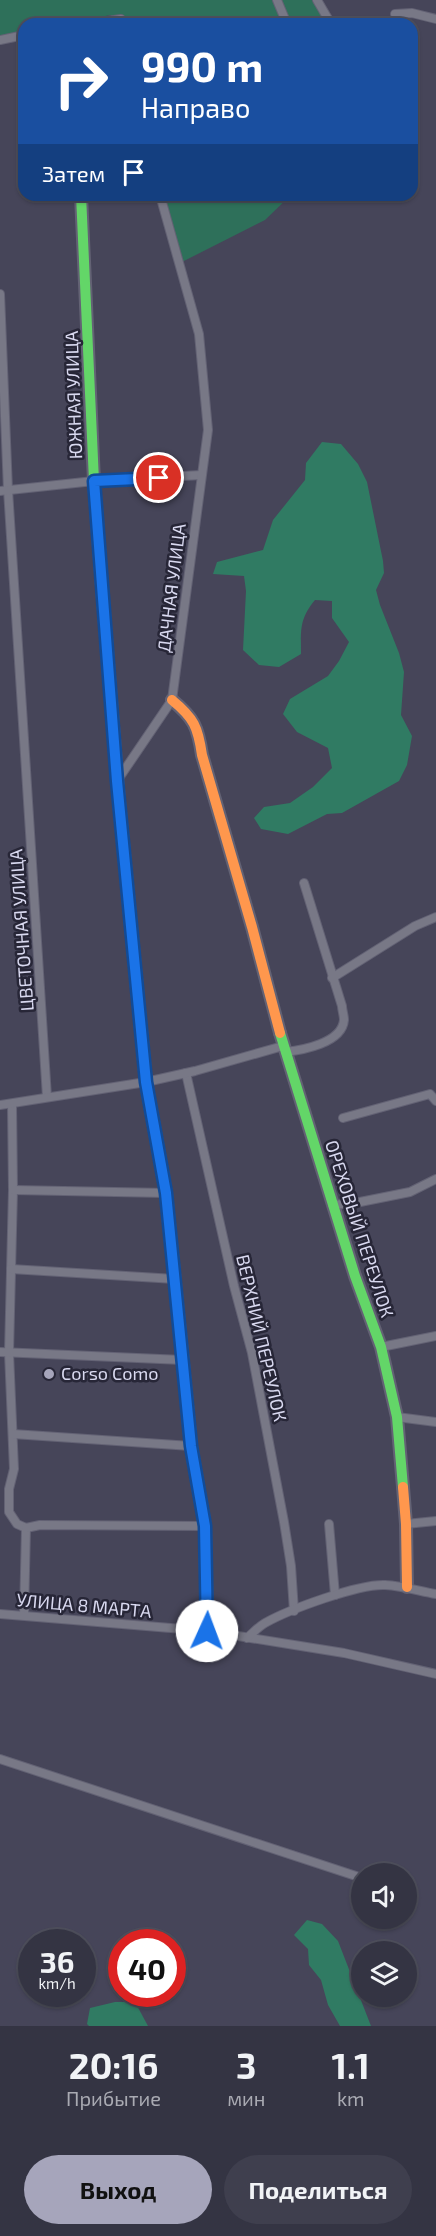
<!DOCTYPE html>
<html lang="ru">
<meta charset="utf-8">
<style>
:root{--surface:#343443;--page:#3f3f4e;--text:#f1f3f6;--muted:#a9aab2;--line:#4e4f5c;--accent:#a6a5bb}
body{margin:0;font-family:"Exo 2",sans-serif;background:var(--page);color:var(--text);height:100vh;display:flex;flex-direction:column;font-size:22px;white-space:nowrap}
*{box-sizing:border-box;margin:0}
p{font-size:20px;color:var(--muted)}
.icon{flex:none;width:33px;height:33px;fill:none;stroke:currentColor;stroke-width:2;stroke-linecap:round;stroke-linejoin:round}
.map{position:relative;height:2026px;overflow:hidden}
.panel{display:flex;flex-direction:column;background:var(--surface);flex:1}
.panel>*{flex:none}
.hud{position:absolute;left:18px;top:18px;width:400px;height:183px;border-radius:18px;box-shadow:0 2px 4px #0004,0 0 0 2px var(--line);background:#1a4fa0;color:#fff;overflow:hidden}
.controls{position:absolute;left:351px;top:1863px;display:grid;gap:12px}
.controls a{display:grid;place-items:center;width:66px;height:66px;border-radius:50%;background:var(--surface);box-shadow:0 2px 4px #0004,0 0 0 2px var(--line);font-size:30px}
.speed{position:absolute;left:18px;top:1929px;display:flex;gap:12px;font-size:30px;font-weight:700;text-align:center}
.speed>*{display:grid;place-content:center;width:78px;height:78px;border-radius:50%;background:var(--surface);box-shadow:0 2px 4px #0004,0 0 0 2px var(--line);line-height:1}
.speed small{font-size:15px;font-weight:400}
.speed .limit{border:9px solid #d22;background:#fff;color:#111}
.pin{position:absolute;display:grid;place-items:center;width:51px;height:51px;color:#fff;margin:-26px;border:3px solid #fff;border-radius:50%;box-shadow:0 2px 6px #0007}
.me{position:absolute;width:66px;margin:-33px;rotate:2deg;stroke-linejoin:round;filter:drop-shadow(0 0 4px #0008)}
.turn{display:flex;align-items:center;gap:21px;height:126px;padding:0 24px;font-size:27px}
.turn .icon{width:78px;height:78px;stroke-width:2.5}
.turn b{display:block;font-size:42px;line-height:51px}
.then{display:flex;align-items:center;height:57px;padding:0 24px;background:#0003;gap:12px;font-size:22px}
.eta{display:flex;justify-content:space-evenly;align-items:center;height:102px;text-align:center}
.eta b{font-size:36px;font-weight:700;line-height:42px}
.cta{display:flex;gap:12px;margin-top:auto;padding:12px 24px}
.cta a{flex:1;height:69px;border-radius:36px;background:var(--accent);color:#111;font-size:24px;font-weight:700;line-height:69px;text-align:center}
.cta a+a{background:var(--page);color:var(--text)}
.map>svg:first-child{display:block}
.green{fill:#2e705a}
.forest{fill:#307b63}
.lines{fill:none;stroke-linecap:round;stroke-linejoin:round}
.street-casing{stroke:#636274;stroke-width:10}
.fast-casing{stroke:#636274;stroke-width:14}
.slow-casing{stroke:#636274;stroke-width:14}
.jam-casing{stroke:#636274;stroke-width:14}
.street{stroke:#787886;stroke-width:8}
.fast{stroke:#63d668;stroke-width:10}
.slow{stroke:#ff974d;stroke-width:10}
.jam{stroke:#b3261e;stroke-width:10}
.route-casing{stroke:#114b97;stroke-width:15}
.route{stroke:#1a73e8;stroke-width:10}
.poi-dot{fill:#a6a5bb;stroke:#272637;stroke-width:2}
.labels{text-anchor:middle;stroke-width:5;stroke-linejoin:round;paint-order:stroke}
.street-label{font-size:18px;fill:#d9d9f0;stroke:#272637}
.poi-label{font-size:18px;fill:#d9d9f0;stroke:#272637;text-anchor:start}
</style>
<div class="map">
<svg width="436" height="2026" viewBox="0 0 436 2026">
<rect width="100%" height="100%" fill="#464559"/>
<!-- green -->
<g class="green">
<polygon points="0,0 312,0 328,24 113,24 111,15 63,24 24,24 24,31 0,36"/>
<polygon points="158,195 291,195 265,220 176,265"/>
</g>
<!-- forest -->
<g class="forest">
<path d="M 322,442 L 341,444 L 358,464 L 367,482 L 383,561 L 384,573 L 376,590 L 380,605 L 399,653 L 404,672 L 401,715 L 412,736 L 407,765 L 399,781 L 342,813 L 327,814 L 288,834 L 261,829 L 254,818 L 264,807 L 290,803 L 313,787 L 332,768 L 328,748 L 297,732 L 283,714 L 290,699 L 328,676 L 339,661 L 349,642 L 332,618 L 332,601 L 315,600 C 299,619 301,631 301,654 L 279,667 L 259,665 L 243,650 L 246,591 L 244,576 L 213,574 L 217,562 L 263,550 L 273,520 L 305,480 L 306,463 Z"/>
<polygon points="307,1920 322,1924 338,1941 371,2026 340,2026 328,2005 321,1980 309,1965 308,1949 294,1935"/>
<polygon points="115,2002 135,2002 148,2026 89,2026 87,2024 90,2008"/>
</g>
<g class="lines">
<defs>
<g id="street">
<polyline points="277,0 287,24"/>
<polyline points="317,0 331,24"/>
<polyline points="395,14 412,13 436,19"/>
<polyline points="88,24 121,19 122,24"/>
<polyline points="0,40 24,35"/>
<polyline points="0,294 8,490 47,1097"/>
<polyline points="0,491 94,481 201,475"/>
<polyline points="117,781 172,700 208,430 199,334 160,195"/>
<polyline points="332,978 415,926 436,917"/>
<path d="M 285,1052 C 303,1050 342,1043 344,1020 C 344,1015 342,1010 342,1006 L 304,883"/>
<polyline points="186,1073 234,1286 252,1353 284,1522 291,1566 294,1611"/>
<polyline points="12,1104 13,1190 9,1353 14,1469 9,1489 9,1512 17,1524 26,1528 24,1615"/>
<polyline points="0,1105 146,1082 195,1071 283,1046"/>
<polyline points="343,1118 430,1094 436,1101"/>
<polyline points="13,1190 166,1193"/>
<polyline points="332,1205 355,1203 410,1192 436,1179"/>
<polyline points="11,1269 175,1279"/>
<polyline points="381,1347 436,1336"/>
<polyline points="0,1352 183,1360"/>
<polyline points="397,1417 436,1422"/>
<polyline points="13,1434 191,1446"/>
<polyline points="329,1524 335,1595"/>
<polyline points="406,1524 436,1521"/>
<polyline points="26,1528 40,1525 205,1526"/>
<polyline points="0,1614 207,1631 344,1653 436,1674"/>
<path d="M 247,1638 C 253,1633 258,1627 265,1623 C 290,1609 358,1584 385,1585 C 403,1586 419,1591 436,1594"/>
<polyline points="0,1759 362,1878"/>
</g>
<g id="fast">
<polyline points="81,195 94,481 102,587"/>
<polyline points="119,801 146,1082 166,1193 182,1353"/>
<polyline points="280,1033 355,1276 381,1347 397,1417 403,1487"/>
</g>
<g id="slow">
<polyline points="102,587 119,801"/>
<path d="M 172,700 C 194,718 198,727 202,755 L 252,927 L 280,1033"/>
<polyline points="403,1487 406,1524 407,1587"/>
</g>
<polyline id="jam" points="182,1353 191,1446 205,1526 207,1631"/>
</defs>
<!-- street casing -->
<use href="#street" class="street-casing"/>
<!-- fast casing -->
<use href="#fast" class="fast-casing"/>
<!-- slow casing -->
<use href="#slow" class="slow-casing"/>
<!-- jam casing -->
<use href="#jam" class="jam-casing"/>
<!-- street -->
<use href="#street" class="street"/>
<!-- fast -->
<use href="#fast" class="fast"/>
<!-- slow -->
<use href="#slow" class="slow"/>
<!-- jam -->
<use href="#jam" class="jam"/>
</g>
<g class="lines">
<defs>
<polyline id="route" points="159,478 94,481 117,781 146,1082 166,1193 191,1446 205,1526 207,1631"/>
</defs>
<!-- route casing -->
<use href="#route" class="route-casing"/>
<!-- route -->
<use href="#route" class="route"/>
</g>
<!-- markers -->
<circle class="poi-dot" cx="49" cy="1374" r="6"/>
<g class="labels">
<!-- street labels -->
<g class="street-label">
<text transform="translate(74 395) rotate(-92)" y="6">ЮЖНАЯ УЛИЦА</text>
<text transform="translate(172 588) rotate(-83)" y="6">ДАЧНАЯ УЛИЦА</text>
<text transform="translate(22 930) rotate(-94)" y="6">ЦВЕТОЧНАЯ УЛИЦА</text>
<text transform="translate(359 1229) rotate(72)" y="6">ОРЕХОВЫЙ ПЕРЕУЛОК</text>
<text transform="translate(261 1338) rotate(77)" y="6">ВЕРХНИЙ ПЕРЕУЛОК</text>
<text transform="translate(84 1606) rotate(5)" y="6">УЛИЦА 8 МАРТА</text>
</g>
<!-- poi labels -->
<g class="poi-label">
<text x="61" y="1380">Corso Como</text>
</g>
</g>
</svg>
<div class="controls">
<a><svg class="icon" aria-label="sound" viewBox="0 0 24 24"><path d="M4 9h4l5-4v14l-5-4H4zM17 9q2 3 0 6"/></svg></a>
<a><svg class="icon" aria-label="layers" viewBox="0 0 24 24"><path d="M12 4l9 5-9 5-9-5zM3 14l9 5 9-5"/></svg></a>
</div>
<div class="speed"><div>36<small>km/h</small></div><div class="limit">40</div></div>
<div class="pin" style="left:159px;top:478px;background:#d93025"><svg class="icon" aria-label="arrive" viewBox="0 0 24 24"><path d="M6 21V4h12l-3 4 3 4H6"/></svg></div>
<svg class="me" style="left:207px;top:1631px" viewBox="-20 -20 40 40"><circle r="19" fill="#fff"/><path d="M0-13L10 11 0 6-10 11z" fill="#1a73e8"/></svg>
<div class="hud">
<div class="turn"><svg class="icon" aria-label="right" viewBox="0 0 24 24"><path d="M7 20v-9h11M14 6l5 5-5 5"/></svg><div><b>990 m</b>Направо</div></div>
<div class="then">Затем<svg class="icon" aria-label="arrive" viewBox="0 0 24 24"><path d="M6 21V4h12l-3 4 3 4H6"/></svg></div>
</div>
</div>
<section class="panel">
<div class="eta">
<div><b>20:16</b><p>Прибытие</p></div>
<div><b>3</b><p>мин</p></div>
<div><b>1.1</b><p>km</p></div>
</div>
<div class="cta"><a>Выход</a><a>Поделиться</a></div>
</section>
